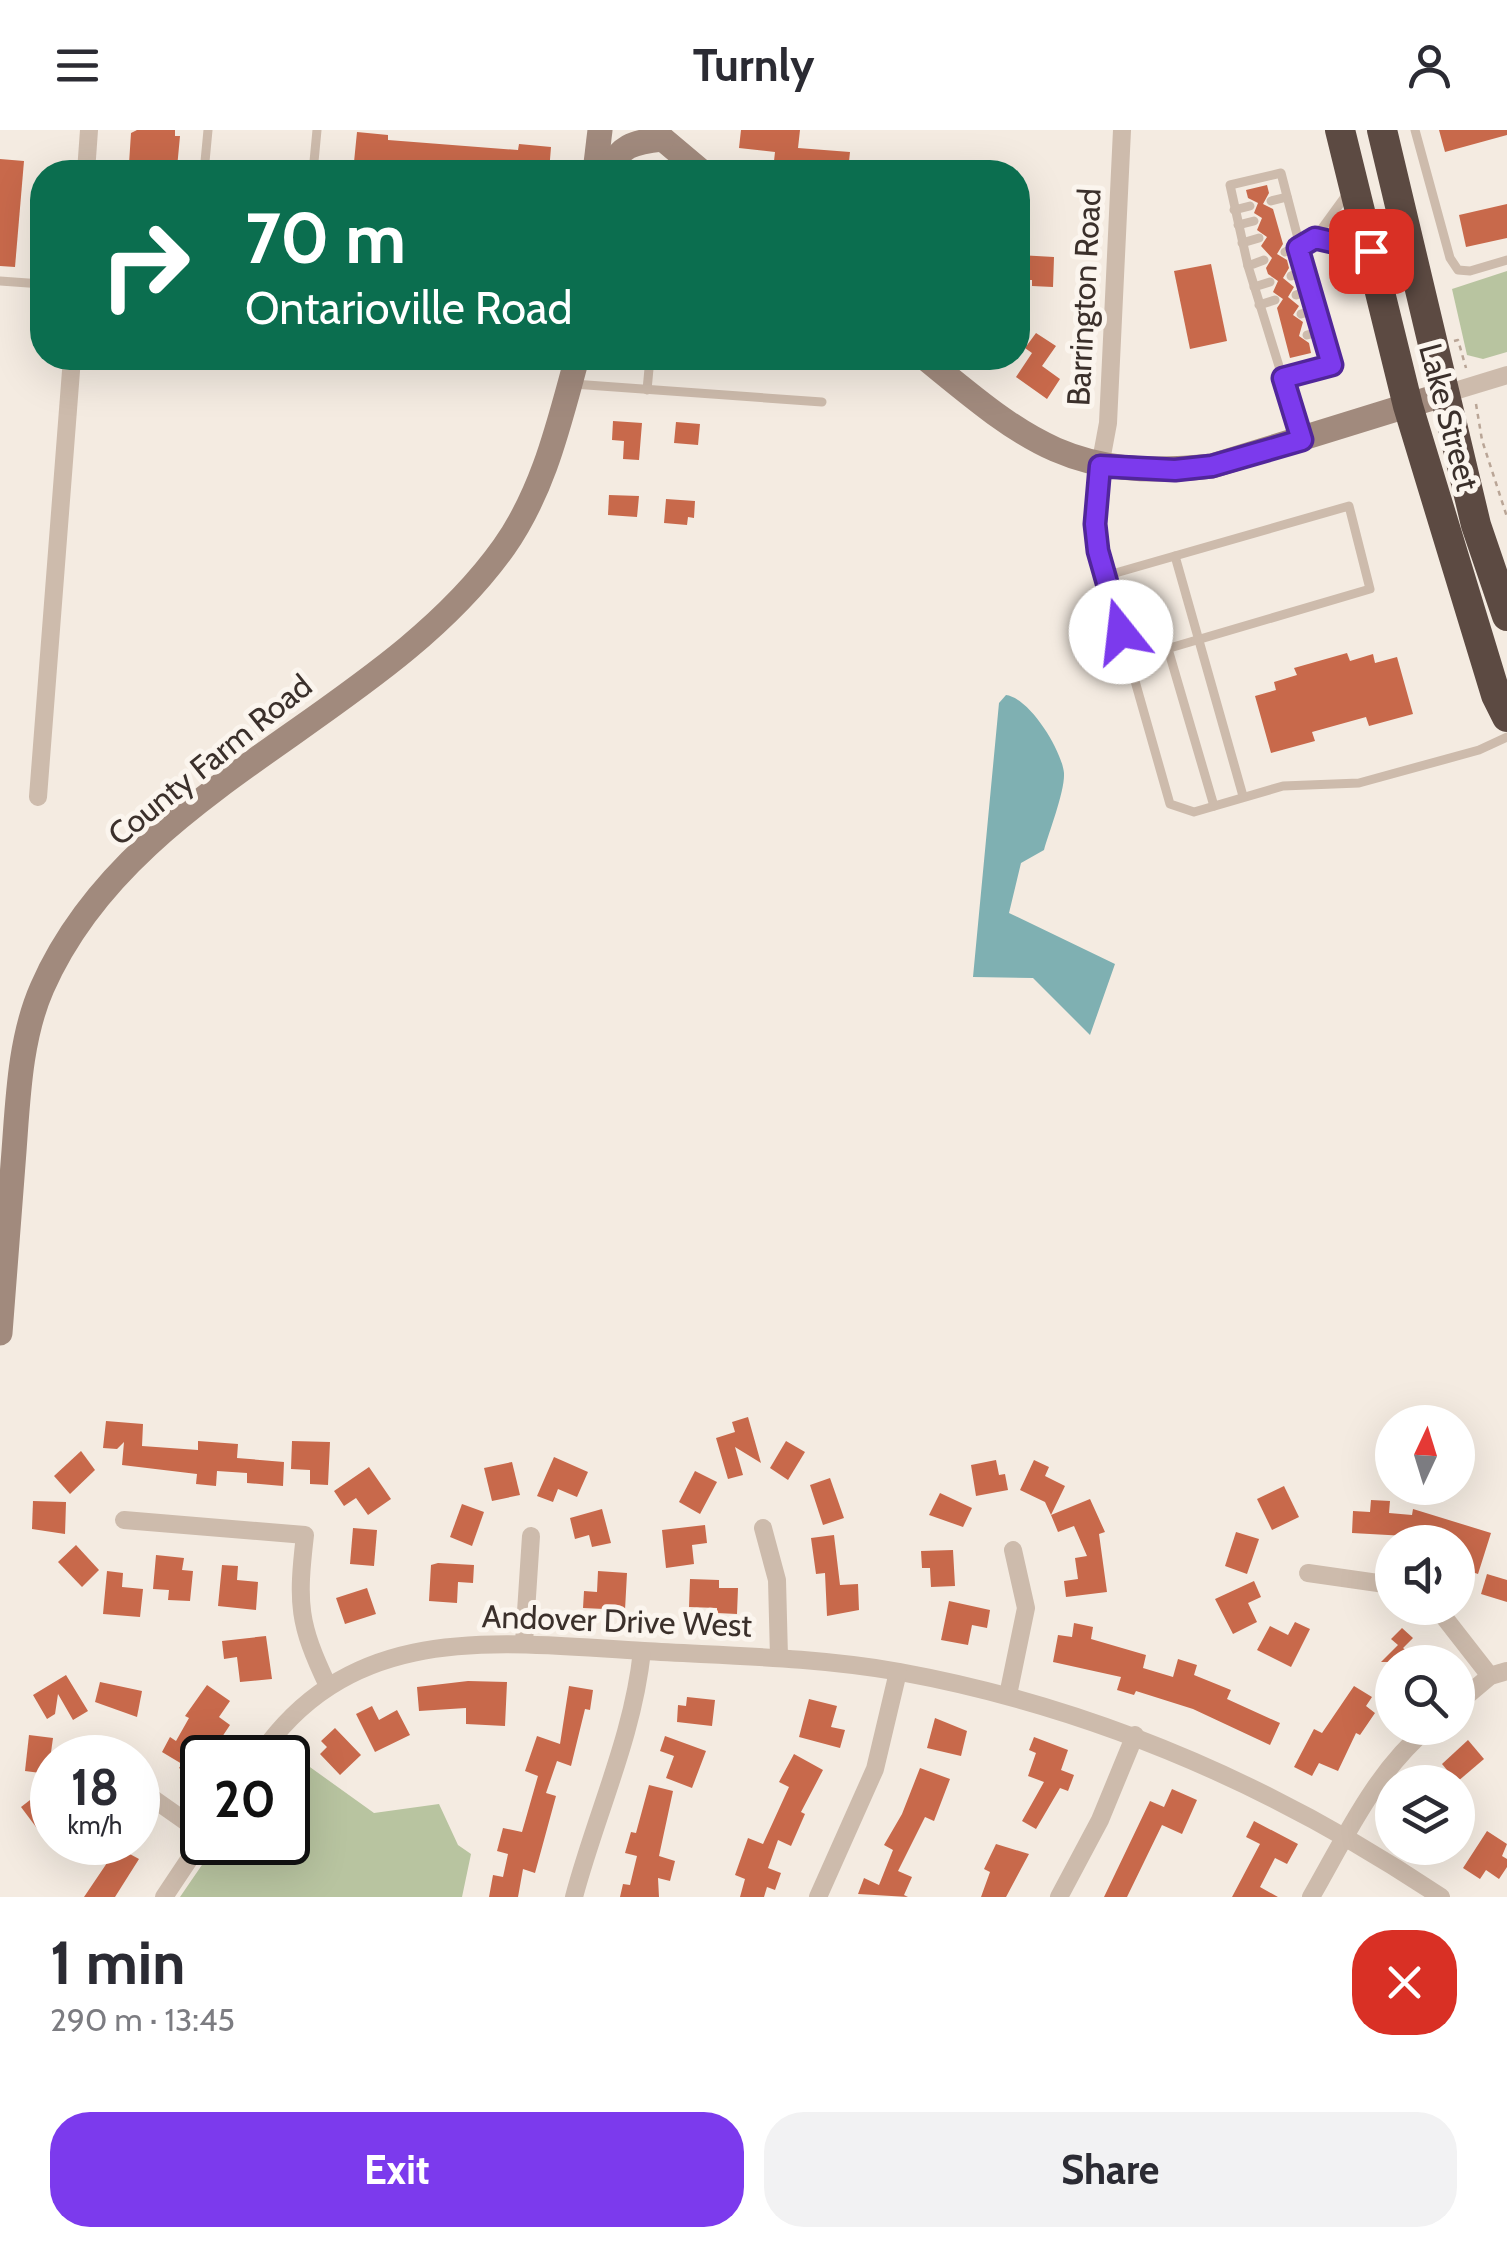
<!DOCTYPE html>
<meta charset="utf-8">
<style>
:root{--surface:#fff;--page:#f2f2f3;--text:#2b2b33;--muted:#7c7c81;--accent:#7c3aed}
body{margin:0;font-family:Cabin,sans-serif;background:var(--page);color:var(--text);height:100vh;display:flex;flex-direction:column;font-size:38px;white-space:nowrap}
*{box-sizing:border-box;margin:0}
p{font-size:32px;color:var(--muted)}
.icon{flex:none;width:55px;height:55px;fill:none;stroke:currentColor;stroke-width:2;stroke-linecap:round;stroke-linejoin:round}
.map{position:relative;height:1767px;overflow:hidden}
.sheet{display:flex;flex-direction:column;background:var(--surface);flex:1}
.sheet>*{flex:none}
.hud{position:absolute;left:30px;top:30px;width:1000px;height:210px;border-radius:40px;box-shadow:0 10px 40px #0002;background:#0b6e4f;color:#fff;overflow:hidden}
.needle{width:65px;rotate:4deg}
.controls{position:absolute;left:1375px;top:1275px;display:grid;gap:20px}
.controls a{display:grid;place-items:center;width:100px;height:100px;border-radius:50%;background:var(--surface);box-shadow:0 10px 40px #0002;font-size:50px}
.speed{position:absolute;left:30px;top:1605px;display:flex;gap:20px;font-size:50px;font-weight:700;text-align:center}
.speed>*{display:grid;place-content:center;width:130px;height:130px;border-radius:50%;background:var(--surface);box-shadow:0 10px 40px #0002;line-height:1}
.speed small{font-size:25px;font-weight:400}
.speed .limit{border:5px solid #111;border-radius:15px;background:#fff;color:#111}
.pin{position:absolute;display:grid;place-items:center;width:85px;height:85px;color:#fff;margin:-42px;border-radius:20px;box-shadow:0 5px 15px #0006}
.me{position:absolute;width:110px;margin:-55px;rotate:344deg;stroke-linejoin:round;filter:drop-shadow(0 0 8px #0008)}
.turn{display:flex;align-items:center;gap:35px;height:210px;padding:0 50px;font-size:45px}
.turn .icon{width:130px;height:130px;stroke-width:2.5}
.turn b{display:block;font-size:70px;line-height:85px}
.round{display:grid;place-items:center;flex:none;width:105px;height:105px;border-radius:40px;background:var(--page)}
.headline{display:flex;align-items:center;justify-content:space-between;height:170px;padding:0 50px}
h1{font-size:60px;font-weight:700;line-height:75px}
.primary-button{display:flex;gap:20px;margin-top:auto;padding:20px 50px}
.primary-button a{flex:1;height:115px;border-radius:40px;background:var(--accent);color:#fff;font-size:40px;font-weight:700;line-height:115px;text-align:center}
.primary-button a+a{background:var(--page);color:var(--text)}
header{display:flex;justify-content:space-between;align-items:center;height:130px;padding:0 50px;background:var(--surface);font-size:45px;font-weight:700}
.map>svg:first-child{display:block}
.green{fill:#b8c4a0}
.water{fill:#7fb0b2}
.building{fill:#c8694b}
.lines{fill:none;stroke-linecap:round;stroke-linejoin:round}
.path{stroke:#b9a596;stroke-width:2.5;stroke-dasharray:5 5;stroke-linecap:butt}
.lane{stroke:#cdbbac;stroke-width:9}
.street{stroke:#cdbbac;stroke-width:18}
.secondary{stroke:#a18a7d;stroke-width:25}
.highway{stroke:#5c4a42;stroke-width:30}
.route-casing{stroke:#51269a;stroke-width:25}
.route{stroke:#7c3aed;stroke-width:18}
.labels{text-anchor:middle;stroke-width:10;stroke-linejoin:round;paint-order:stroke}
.street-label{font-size:32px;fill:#3b302b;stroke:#fbf5ee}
</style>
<header><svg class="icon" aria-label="menu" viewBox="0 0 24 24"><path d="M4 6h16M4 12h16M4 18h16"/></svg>Turnly<svg class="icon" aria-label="person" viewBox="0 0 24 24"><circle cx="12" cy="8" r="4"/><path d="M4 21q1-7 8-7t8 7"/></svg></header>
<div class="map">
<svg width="1507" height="1767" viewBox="0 0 1507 1767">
<rect width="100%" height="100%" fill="#f4ebe1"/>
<!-- green -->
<g class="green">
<polygon points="1507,141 1507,222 1483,229 1467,225 1452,159"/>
<polygon points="282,1617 374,1683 439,1674 458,1715 471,1724 462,1767 180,1767 217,1713 288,1712 288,1628 275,1627"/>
</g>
<!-- water -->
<path class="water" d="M 1006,565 C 1030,568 1062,621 1064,643 C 1065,661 1049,702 1044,720 L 1021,733 L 1009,783 L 1115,834 L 1090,905 L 1033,848 L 973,847 L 999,573 Z"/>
<!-- building -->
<g class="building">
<polygon points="137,0 175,0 175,6 180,6 177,38 129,34 131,3"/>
<polygon points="741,0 800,0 798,18 850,22 848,41 806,42 806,34 774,31 775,22 739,18"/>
<polygon points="1439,0 1507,0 1507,5 1445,22"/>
<polygon points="357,2 388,5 388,10 518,20 519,14 551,17 549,42 353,42"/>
<polygon points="0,29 24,31 15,137 0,136"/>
<polygon points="1267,55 1269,63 1263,74 1273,79 1283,114 1277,124 1287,130 1289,138 1283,148 1294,157 1288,167 1299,176 1293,185 1303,192 1299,206 1309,213 1311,223 1290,228 1277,178 1283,169 1273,162 1278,151 1268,144 1266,138 1272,128 1261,116 1267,107 1257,100 1262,88 1254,83 1258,73 1248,68 1246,60"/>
<polygon points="1507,74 1507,108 1466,117 1459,85"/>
<polygon points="1019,125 1054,127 1053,157 1032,156 1032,150 1018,150"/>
<polygon points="1211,134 1227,211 1190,219 1174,141"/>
<polygon points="1036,203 1056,216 1042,236 1060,249 1047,269 1016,247 1032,223 1025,218"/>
<polygon points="613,291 642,293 639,330 623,329 624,311 612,310"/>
<polygon points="676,292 700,294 698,315 674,313"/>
<polygon points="609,365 639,366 637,387 608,385"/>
<polygon points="666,369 695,371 694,388 688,387 687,395 664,393"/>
<polygon points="1347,523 1350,531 1373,524 1375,533 1397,527 1413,584 1369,596 1366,587 1312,602 1315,611 1271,623 1255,566 1276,560 1274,552 1297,545 1294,538"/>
<polygon points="748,1287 761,1333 735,1317 743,1345 728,1349 716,1308 735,1302 732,1292"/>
<polygon points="106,1291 143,1294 142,1316 198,1320 198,1311 238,1314 237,1328 284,1332 283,1356 247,1353 247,1343 217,1341 216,1356 196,1354 197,1344 122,1335 124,1312 117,1319 103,1318"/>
<polygon points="292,1311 330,1312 328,1355 310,1354 310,1340 291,1339"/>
<polygon points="786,1311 805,1322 788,1350 770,1338"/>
<polygon points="81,1321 95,1340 70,1364 54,1346"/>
<polygon points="554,1327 588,1342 577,1367 558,1359 553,1372 537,1366"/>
<polygon points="996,1330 999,1345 1005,1344 1008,1360 976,1366 971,1335"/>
<polygon points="1034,1330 1049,1337 1045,1346 1065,1356 1051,1385 1045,1372 1020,1360"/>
<polygon points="512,1332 520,1365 492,1371 484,1338"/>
<polygon points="369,1337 391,1369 368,1385 356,1368 344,1376 334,1361"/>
<polygon points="695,1341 717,1352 700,1384 679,1372"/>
<polygon points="830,1348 844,1388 823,1395 810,1355"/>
<polygon points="1284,1356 1299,1387 1272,1400 1257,1369"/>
<polygon points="940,1363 972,1378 963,1397 929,1385"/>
<polygon points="1090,1369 1105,1402 1099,1404 1107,1462 1066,1467 1064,1451 1078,1449 1075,1428 1087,1426 1074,1396 1058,1402 1051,1385"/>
<polygon points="1371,1370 1390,1371 1389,1383 1412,1385 1413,1379 1491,1403 1478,1444 1463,1439 1468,1424 1458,1421 1458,1412 1404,1412 1406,1406 1352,1403 1353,1381 1370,1382"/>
<polygon points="33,1371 66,1372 65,1404 32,1399"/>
<polygon points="462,1374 484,1382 472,1416 450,1407"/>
<polygon points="602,1379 611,1413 592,1417 589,1405 575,1409 570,1388"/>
<polygon points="705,1395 707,1413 692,1415 694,1434 666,1438 662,1400"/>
<polygon points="353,1398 377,1400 374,1436 350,1434"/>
<polygon points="1236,1402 1259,1409 1247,1444 1225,1436"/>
<polygon points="834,1405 840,1455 858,1454 859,1480 827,1486 825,1443 816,1444 811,1408"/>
<polygon points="76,1415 99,1440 82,1457 58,1432"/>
<polygon points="953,1420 955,1456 931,1457 930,1438 922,1438 921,1421"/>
<polygon points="156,1425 184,1428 182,1440 193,1441 190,1471 168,1470 169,1460 153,1459"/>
<polygon points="438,1433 474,1435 473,1453 458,1452 457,1473 429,1471 431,1435"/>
<polygon points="222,1435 238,1436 237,1450 258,1452 256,1480 218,1476"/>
<polygon points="107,1441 123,1443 122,1457 143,1459 140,1487 103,1484"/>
<polygon points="598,1441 627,1443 625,1480 583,1478 584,1461 597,1462"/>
<polygon points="1487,1444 1507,1450 1507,1472 1481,1464"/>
<polygon points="690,1449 719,1450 719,1458 738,1458 737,1484 717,1483 717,1478 689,1477"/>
<polygon points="1254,1451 1261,1467 1248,1473 1257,1492 1233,1504 1215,1469"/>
<polygon points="367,1458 376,1484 345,1494 336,1468"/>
<polygon points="949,1471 990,1480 987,1498 972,1495 968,1515 941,1510"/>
<polygon points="1295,1492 1310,1499 1291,1537 1257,1520 1270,1496 1288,1505"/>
<polygon points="1074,1493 1093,1497 1091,1509 1146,1525 1143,1538 1173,1547 1178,1529 1197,1535 1194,1545 1231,1560 1227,1569 1280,1593 1270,1615 1193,1579 1136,1561 1134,1565 1117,1560 1121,1547 1053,1532 1058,1505 1072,1507"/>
<polygon points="1402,1498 1413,1508 1403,1518 1419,1532 1381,1532 1398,1515 1391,1509"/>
<polygon points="266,1506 272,1549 240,1552 237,1527 224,1529 222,1511"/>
<polygon points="66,1545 88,1581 73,1590 58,1564 55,1584 47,1589 33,1565"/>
<polygon points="468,1551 507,1552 505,1596 466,1594 466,1578 419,1581 417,1557"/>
<polygon points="100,1552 142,1561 137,1587 95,1572"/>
<polygon points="207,1555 230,1571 219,1587 230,1595 220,1610 215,1606 193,1646 179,1638 182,1634 162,1622 170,1607 176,1611 189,1588 185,1586"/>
<polygon points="569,1556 593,1560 590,1580 585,1579 571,1636 557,1631 546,1663 556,1666 535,1743 523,1739 518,1767 489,1767 493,1745 503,1747 508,1724 497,1721 503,1698 522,1702 538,1646 525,1641 537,1606 560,1614"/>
<polygon points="1354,1556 1372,1567 1366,1576 1375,1583 1360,1605 1356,1603 1338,1641 1319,1633 1312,1646 1294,1637 1314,1599 1322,1603"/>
<polygon points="687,1567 715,1570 712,1596 677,1592 678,1575 686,1576"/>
<polygon points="809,1569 837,1576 831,1597 845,1600 840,1618 799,1607"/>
<polygon points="372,1576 379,1590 397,1580 410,1605 375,1622 356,1584"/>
<polygon points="935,1588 967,1601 961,1626 927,1618"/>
<polygon points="335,1598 361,1625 340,1645 320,1624 327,1617 321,1611"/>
<polygon points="29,1605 53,1608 48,1644 25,1641"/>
<polygon points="665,1606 706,1621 692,1658 666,1648 674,1626 660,1621"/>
<polygon points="1034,1607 1068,1620 1061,1640 1074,1645 1068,1661 1060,1658 1036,1699 1022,1691 1044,1652 1028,1646 1036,1623 1029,1620"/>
<polygon points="1468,1610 1484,1629 1457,1652 1442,1634"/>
<polygon points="794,1624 823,1640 801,1682 805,1684 791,1716 778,1710 768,1738 781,1743 775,1760 767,1757 764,1767 740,1767 745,1749 735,1745 748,1708 763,1714 789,1657 779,1652"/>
<polygon points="920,1638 950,1649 934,1691 925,1687 898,1741 912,1747 904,1765 908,1767 858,1764 864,1748 879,1755 893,1720 884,1715 902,1684"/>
<polygon points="52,1653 52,1691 39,1701 21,1677"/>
<polygon points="649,1655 673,1661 659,1726 675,1731 670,1751 658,1748 659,1767 620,1767 623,1754 630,1755 637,1726 625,1723 631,1702 636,1703"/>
<polygon points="1172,1659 1197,1670 1182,1704 1162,1695 1127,1767 1104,1767 1150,1671 1164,1677"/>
<polygon points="1254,1691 1298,1714 1287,1734 1275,1728 1260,1757 1278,1767 1232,1767 1260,1714 1246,1707"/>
<polygon points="1487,1701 1507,1714 1502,1726 1507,1729 1507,1737 1499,1749 1486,1740 1480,1749 1463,1738"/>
<polygon points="101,1712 134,1712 128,1723 139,1729 115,1767 84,1767 109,1730 95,1724"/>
<polygon points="996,1714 1029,1724 1006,1767 981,1767 990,1742 984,1739"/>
</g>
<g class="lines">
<!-- path -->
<g class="path">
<polyline points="1454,211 1458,210 1466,238"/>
<polyline points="1476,274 1482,310 1507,387"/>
</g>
<!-- lane -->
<g class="lane">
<polyline points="1415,0 1450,128 1458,140 1470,141 1507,130"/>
<polyline points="204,42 208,0"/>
<polyline points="313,42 317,0"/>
<polyline points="1347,64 1315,108 1364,119"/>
<polyline points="1271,71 1287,67"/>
<polyline points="1234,80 1250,76"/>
<polyline points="1238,95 1254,91"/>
<polyline points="1242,113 1259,108"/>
<polyline points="1285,122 1315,108"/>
<polyline points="1264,130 1248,136 1300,304"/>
<polyline points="1248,136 1230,55 1281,43 1331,235 1283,248"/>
<polyline points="1291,146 1306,140"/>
<polyline points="0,151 42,154"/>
<polyline points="1254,157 1270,152"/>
<polyline points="1296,165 1311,160"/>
<polyline points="1259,175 1275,170"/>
<polyline points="1301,184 1317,179"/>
<polyline points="1307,205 1322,201"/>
<polyline points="573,254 822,272"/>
<polyline points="647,260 650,228"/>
<polyline points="1099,337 1095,394 1098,421 1170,674 1194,682 1283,656 1359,653 1479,620 1507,607"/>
<polyline points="1175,426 1243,666"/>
<polyline points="1105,446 1349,376 1370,459 1129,530"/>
<polyline points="1168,519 1214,676"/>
</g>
<!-- street -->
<g class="street">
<polyline points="86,42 89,0"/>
<polyline points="1445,264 1507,245"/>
<polyline points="1100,336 1108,293 1122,0"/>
<polyline points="38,667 72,228"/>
<path d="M 124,1390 L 305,1405 C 297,1474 298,1493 328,1556"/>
<polyline points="763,1398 777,1450 779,1527"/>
<polyline points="1308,1443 1392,1455"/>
<polyline points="1437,1478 1490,1546"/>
<polyline points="524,1512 531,1406"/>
<polyline points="1008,1565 1026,1478 1013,1420"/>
<polyline points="1458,1573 1490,1546 1507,1541"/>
<path d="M 258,1628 C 352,1489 499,1513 644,1521 C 729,1526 815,1527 900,1542 C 1097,1578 1275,1656 1441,1767"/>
<polyline points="138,1658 202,1703"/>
<polyline points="164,1767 202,1710"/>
<path d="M 574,1767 C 596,1684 633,1607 642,1521"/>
<polyline points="818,1767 875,1639 898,1542"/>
<polyline points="1059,1767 1100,1690 1135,1605"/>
<path d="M 1311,1767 C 1345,1708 1375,1642 1428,1598"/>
</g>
<!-- secondary -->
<g class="secondary">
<polyline points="652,0 702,42"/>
<polyline points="595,42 600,0"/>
<path d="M 606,42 C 621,16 632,12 662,9"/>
<path d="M 925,228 C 1027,312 1073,351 1212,336 L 1445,264"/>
<path d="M 0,1203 C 5,1142 9,1082 14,1021 C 18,968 20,908 42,858 C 130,656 381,590 504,417 C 544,360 559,293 577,228"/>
</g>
<!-- highway -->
<g class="highway">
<polyline points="1340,0 1408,276 1496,565 1507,587"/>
<polyline points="1382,0 1476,395 1507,486"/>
</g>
</g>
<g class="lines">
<defs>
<polyline id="route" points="1121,502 1098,421 1095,394 1100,336 1175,340 1212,336 1302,310 1283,248 1332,235 1298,118 1315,108 1371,121"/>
</defs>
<!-- route casing -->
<use href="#route" class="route-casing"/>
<!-- route -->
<use href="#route" class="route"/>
</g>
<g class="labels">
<!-- street labels -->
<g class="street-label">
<text transform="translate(1084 167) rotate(-87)" y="11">Barrington Road</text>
<text transform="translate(1449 287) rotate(75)" y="11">Lake Street</text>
<text transform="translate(210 630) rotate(-39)" y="11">County Farm Road</text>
<text transform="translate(617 1491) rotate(2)" y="11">Andover Drive West</text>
</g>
</g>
</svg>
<div class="controls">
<a><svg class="needle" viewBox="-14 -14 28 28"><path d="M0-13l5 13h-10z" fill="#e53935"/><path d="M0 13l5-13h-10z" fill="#7c7c81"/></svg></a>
<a><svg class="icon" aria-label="sound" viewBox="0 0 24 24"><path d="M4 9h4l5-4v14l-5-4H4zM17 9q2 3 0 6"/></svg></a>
<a><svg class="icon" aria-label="search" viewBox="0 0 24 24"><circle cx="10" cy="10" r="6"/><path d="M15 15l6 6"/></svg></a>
<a><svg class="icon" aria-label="layers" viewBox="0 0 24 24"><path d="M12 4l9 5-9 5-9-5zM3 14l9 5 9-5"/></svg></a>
</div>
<div class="speed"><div>18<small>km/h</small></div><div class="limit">20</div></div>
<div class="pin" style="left:1371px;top:121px;background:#d93025"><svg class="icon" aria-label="arrive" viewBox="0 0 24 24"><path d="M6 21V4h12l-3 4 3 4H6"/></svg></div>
<svg class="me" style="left:1121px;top:502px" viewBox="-20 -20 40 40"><circle r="19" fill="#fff"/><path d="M0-13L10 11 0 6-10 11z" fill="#7c3aed"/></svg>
<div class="hud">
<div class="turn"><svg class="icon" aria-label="right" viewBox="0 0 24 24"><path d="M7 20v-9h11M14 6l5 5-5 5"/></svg><div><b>70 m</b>Ontarioville Road</div></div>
</div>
</div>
<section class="sheet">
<div class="headline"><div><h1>1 min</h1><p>290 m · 13:45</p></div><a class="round" style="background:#d93025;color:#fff"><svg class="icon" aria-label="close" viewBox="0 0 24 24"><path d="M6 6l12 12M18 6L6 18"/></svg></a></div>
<div class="primary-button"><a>Exit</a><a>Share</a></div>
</section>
